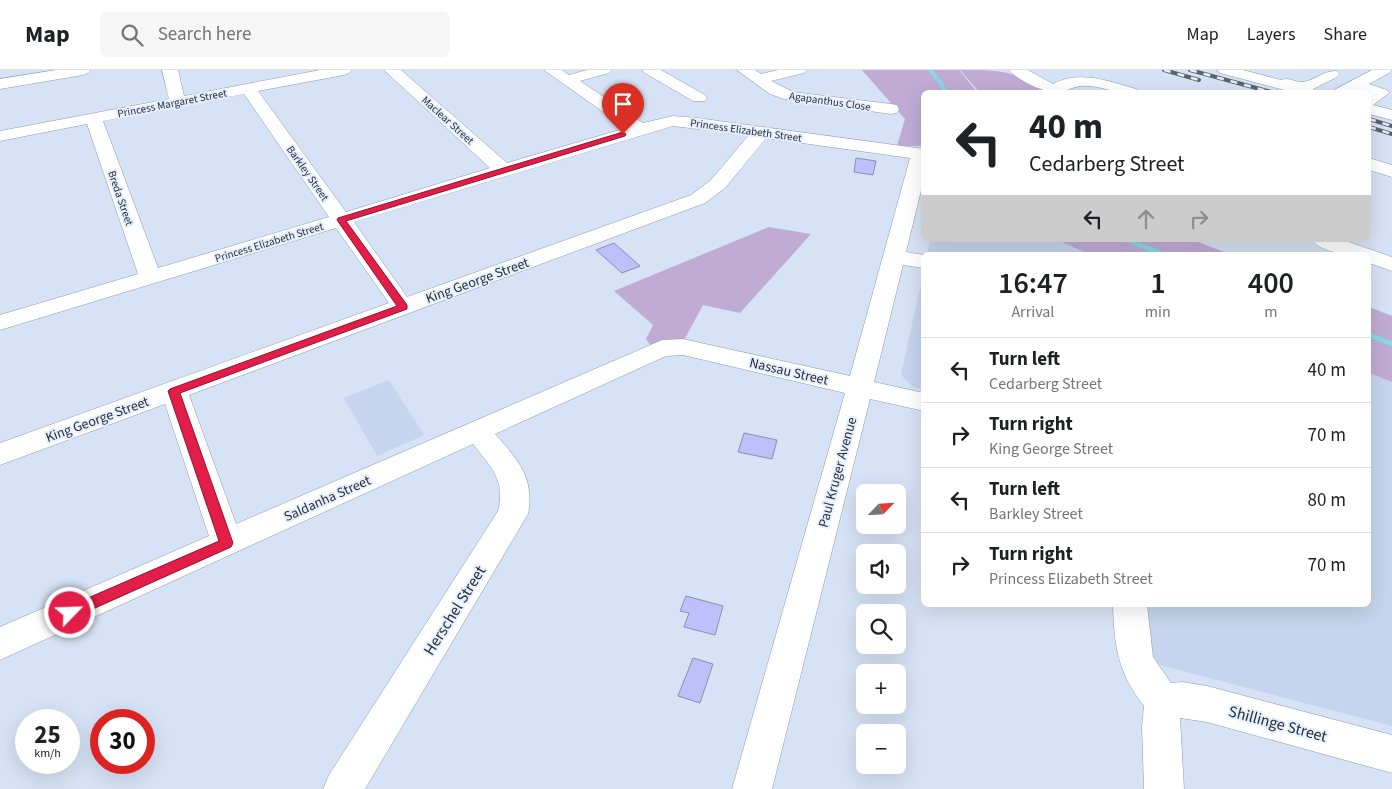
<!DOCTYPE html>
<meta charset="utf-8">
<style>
:root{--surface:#fff;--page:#f6f6f6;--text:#202124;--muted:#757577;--line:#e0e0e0}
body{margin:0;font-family:"Source Sans 3",sans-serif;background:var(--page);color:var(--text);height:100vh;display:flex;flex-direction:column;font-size:19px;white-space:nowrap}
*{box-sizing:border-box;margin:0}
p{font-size:16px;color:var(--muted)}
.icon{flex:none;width:28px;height:28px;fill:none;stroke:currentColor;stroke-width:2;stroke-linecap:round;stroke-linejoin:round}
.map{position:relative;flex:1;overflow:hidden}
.details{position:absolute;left:921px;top:182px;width:450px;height:355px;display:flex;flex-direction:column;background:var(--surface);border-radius:8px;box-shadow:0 5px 20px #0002}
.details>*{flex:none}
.banner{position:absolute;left:921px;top:20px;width:450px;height:152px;border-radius:8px;box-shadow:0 5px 20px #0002;background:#fff;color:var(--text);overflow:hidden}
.needle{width:32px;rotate:65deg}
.fabs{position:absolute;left:856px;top:414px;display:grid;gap:10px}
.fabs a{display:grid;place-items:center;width:50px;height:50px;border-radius:8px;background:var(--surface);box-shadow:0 5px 20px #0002;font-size:25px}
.speed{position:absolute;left:15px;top:639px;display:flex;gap:10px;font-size:25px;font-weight:700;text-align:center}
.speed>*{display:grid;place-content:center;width:65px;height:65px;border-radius:50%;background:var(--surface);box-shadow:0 5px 20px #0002;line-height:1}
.speed small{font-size:12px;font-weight:400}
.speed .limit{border:8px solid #d22;background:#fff;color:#111}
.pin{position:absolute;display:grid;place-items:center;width:42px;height:42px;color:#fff;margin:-51px -21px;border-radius:50% 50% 50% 0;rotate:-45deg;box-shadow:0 0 5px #0007}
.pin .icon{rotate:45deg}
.me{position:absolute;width:55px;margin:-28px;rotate:66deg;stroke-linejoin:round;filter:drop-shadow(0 0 4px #0008)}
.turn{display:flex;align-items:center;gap:18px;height:105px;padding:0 25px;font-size:22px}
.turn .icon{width:65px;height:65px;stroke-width:2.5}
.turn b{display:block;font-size:35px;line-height:42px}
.lanes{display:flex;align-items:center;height:48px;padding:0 25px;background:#0003;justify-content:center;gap:25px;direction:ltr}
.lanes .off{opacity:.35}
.eta{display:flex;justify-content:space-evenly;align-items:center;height:85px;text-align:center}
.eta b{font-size:30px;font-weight:600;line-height:35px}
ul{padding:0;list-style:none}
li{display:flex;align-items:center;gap:15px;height:65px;padding:0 25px;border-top:1px solid var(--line)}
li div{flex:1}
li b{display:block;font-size:19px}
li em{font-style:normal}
header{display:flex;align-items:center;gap:30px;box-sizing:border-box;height:70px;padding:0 25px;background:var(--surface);border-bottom:1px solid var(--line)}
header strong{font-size:24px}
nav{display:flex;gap:28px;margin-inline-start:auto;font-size:18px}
.search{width:350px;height:45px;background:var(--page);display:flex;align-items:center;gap:12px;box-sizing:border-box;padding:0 18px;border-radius:8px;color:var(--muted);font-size:19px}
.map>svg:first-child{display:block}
.built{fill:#c5d5ed}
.green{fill:#bfabd4}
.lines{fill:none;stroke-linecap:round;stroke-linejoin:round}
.stream-far1{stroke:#87d9e7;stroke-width:4}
.stream{stroke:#87d9e7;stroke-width:5}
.building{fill:#bdc0fa;stroke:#8e8fa2}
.minor-casing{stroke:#8d99aa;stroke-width:1}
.minor{fill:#fff;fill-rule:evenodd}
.rail-casing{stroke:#5c626c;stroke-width:4}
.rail{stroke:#e5effe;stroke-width:2.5;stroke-dasharray:7;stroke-linecap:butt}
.route{fill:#e11d48;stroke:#92132f}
.labels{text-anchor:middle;stroke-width:4;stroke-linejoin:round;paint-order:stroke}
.far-street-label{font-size:11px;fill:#2b2f36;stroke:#e5effe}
.street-label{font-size:14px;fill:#2b2f36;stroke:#e5effe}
.near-street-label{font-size:16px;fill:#2b2f36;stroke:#e5effe}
</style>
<header>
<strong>Map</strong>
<div class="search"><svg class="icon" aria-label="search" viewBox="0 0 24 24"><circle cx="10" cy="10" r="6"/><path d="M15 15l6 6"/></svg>Search here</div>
<nav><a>Map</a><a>Layers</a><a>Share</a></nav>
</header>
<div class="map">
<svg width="1392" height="719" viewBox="0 0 1392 719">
<rect width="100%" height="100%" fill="#d6e2f5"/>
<!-- built -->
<g class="built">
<polygon points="930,170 1057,170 1091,185 927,185"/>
<polygon points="924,200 924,320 913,317 901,305"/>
<polygon points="1369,303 1392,312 1392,656 1148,592 1144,535 1369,535"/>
<polygon points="389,310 424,365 377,386 344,328"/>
</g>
<!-- green -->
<g class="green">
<polygon points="862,0 959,0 977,22 924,22 924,76 897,76 905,49"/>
<path d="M 960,0 C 999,0 1016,0 1049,22 L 979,22 Z"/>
<polygon points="769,157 811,164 740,243 703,235 683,272 651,276 646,269 653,255 614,221"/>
<polygon points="1057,170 1193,170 1232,185 1091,185"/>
<polygon points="1369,237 1392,246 1392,312 1369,303"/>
</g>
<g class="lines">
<!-- stream-far1 -->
<polyline class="stream-far1" points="930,0 941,13 945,22"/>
<!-- stream -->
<g class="stream">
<polyline points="1127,170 1165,185"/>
<polyline points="1369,265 1392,274"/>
</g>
</g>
<!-- building -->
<g class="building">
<polygon points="856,88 876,91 873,105 854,102"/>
<polygon points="614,173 640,196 622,203 596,180"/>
<polygon points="744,363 777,370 772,389 738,382"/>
<polygon points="686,526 723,536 715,565 684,557 689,543 680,541"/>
<polygon points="693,588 713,594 700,633 678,626"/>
</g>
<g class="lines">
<defs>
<g id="minor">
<polygon points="56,0 91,0 88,3 83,5 0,19 0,9"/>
<path d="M 162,0 L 178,0 L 184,26 L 320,0 L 352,0 L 349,3 L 344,5 L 258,21 L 346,142 L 490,98 L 384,0 L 401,0 L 507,93 L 626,58 L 544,0 L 562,0 L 569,5 L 587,0 L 612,0 L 609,3 L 580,11 L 643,53 L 673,46 L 697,48 L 924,79 L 924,108 L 906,182 L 924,185 L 924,198 L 903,195 L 874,312 L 924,323 L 924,341 L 870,329 L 772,719 L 732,719 L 845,323 L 683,285 L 666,286 L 495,364 C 518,389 535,409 528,444 L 365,719 L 323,719 L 329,705 L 498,441 C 506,410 491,397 473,374 L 0,590 L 0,557 L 209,466 L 165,334 L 0,395 L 0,373 L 389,233 L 336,158 L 0,260 L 0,245 L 138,204 L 87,54 L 0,71 L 0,61 L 169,29 ZM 244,24 L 329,147 L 158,198 L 103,51 ZM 673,56 L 749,65 L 711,110 L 691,125 L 407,227 L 354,152 ZM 766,68 L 910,88 L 850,306 L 683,269 L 662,270 L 236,454 L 189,325 L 705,133 L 725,118 Z"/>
<polygon points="642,0 661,0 705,25 707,28 705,31 693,31 645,3"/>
<polygon points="737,0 755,0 761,4 778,0 807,0 804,3 771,11 793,22 891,34 897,35 899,39 897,43 891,44 784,29 770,24"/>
<path d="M 1009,0 L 1028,0 L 1053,14 C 1079,0 1109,11 1136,19 L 1138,22 C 1118,25 1106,17 1088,16 C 1077,15 1071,19 1062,22 C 1049,26 1017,10 1009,0 Z"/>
<path d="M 1217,0 L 1243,0 L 1281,10 C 1289,7 1294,12 1302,12 C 1315,11 1323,0 1337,1 L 1340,4 L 1337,7 L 1313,19 L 1316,22 L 1292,22 L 1220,3 Z"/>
<polygon points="1372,0 1392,0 1389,3 1369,14 1387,20 1389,23 1373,35 1392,40 1392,50 1369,44 1369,22 1357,20 1353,22 1334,22 1336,19"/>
<polygon points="1369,88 1392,95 1392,107 1369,100"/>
<path d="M 1312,170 L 1343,170 L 1392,187 L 1392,201 L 1369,193 L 1369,185 C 1353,185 1322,184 1312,170 Z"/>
<path d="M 1113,535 L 1147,535 L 1153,587 L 1171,613 L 1182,612 L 1207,616 L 1392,665 L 1392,703 L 1207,652 L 1180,648 L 1184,719 L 1144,719 L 1142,656 L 1144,636 C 1118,603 1114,575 1113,535 Z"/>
</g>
</defs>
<!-- minor casing -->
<use href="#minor" class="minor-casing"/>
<!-- minor -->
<use href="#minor" class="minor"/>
<defs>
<g id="rail">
<polyline points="1164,0 1199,10"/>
<polyline points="1190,0 1271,22"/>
<polyline points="1369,49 1392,56"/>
<polyline points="1369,57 1392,64"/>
</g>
</defs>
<!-- rail casing -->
<use href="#rail" class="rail-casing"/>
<!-- rail -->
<use href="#rail" class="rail"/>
</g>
<!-- route -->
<polygon class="route" points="623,62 626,64 625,66 346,151 407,235 407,239 180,323 233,473 231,477 75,547 70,549 65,547 63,543 65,538 219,471 168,321 170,319 397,236 337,150 338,148"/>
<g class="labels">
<!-- far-street labels -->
<g class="far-street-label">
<text transform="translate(830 31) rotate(8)" y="4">Agapanthus Close</text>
<text transform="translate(172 33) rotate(-11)" y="4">Princess Margaret Street</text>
<text transform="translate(448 50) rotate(42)" y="4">Maclear Street</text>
<text transform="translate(746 60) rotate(8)" y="4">Princess Elizabeth Street</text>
<text transform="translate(308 103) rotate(55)" y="4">Barkley Street</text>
<text transform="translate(121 128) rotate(71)" y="4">Breda Street</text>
<text transform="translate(269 172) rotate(-17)" y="4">Princess Elizabeth Street</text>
</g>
<!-- street labels -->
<g class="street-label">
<text transform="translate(477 210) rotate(-20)" y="5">King George Street</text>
<text transform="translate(789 301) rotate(13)" y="5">Nassau Street</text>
<text transform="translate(97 349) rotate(-20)" y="5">King George Street</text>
<text transform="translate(837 402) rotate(-75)" y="5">Paul Kruger Avenue</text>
<text transform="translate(327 428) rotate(-24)" y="5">Saldanha Street</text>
</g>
<!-- near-street labels -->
<g class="near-street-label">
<text transform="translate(454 540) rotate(-58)" y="6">Herschel Street</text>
<text transform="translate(1278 653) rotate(15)" y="6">Shillinge Street</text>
</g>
</g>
</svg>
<div class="fabs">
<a><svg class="needle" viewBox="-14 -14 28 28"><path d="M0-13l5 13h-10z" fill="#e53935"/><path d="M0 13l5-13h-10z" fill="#757577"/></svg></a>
<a><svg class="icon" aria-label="sound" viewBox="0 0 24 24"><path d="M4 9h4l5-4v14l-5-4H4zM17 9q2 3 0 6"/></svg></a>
<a><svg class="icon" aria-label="search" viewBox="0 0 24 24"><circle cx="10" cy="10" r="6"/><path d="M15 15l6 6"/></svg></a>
<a>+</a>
<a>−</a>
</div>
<div class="speed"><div>25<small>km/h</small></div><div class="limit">30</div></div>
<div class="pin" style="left:623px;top:64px;background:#d93025"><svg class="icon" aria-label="arrive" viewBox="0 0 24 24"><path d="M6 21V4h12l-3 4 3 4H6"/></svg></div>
<svg class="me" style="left:70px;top:543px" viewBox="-20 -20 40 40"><circle r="17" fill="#e11d48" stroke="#fff" stroke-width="3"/><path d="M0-11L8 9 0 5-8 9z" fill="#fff"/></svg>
<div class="banner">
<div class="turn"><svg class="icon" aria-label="left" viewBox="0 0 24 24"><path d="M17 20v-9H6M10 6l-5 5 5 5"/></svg><div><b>40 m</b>Cedarberg Street</div></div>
<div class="lanes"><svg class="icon" aria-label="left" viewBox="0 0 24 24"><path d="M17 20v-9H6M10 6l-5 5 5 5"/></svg><svg class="icon off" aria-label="ahead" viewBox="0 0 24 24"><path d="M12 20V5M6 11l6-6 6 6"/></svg><svg class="icon off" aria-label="right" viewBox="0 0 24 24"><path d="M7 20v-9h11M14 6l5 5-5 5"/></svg></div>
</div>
<section class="details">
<div class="eta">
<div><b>16:47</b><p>Arrival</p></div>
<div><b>1</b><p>min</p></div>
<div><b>400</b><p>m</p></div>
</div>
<ul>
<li><svg class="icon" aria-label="left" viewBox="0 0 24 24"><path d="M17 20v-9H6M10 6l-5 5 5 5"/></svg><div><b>Turn left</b><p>Cedarberg Street</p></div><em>40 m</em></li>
<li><svg class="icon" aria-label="right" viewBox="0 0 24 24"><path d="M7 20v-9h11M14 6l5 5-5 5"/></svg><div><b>Turn right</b><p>King George Street</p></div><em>70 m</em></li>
<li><svg class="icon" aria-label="left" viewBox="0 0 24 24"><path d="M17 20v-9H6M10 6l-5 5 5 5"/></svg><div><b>Turn left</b><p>Barkley Street</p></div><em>80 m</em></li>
<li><svg class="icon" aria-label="right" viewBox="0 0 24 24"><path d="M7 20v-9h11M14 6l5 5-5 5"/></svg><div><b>Turn right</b><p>Princess Elizabeth Street</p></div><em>70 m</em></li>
</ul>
</section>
</div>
